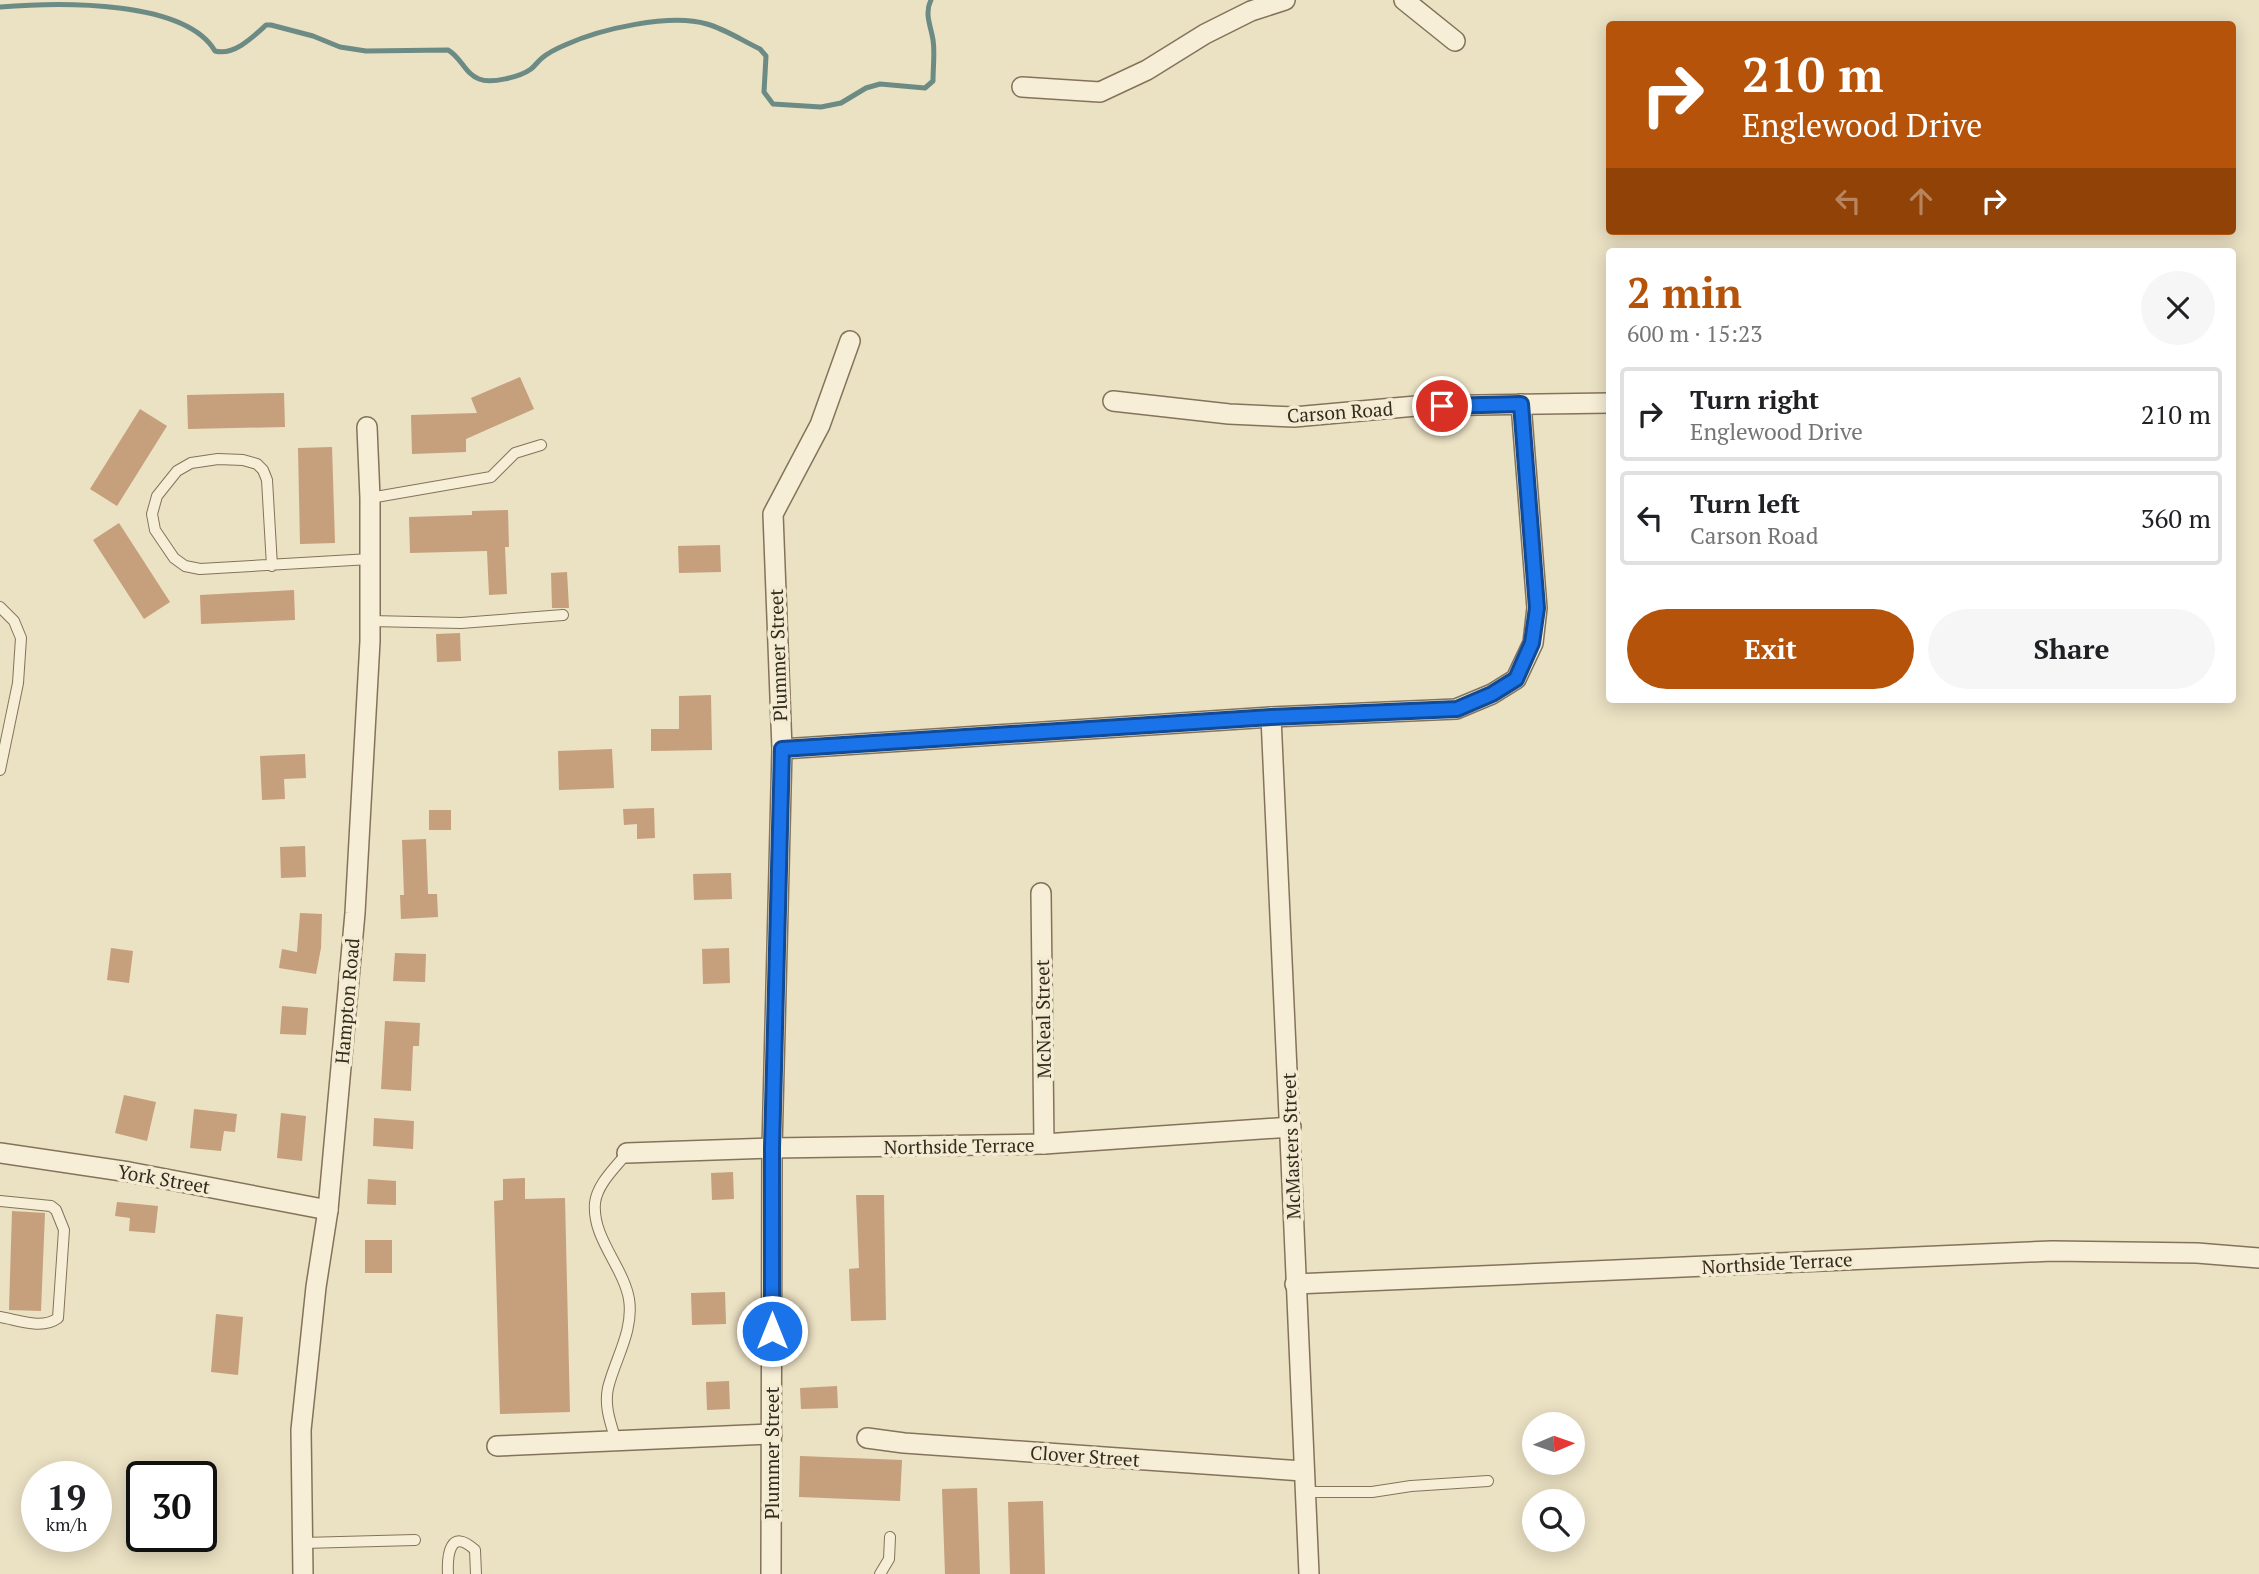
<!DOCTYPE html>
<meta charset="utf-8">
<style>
:root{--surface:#fff;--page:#f6f6f6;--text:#202124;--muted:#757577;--line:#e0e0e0;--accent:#b45309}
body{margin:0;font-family:"PT Serif",serif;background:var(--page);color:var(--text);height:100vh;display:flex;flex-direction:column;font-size:26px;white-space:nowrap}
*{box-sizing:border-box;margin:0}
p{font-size:23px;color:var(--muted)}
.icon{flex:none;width:38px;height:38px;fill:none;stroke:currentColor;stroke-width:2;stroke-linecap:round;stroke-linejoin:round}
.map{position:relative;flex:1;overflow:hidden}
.drawer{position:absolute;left:1606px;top:248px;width:630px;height:455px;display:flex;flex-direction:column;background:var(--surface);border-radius:7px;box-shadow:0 4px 18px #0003}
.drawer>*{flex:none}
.banner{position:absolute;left:1606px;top:21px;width:630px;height:214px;border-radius:7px;box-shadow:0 4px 18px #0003;background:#b45309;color:#fff;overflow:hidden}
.needle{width:46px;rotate:88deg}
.buttons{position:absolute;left:1522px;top:1412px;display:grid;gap:14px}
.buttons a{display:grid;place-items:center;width:63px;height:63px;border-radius:50%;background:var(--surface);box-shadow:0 4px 18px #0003;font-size:35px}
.speed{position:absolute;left:21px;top:1461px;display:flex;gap:14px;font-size:35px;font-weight:700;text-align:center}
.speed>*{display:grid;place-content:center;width:91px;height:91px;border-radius:50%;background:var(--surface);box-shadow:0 4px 18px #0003;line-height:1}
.speed small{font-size:18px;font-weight:400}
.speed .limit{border:4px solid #111;border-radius:10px;background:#fff;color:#111}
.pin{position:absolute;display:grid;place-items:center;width:60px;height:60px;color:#fff;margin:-30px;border:4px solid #fff;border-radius:50%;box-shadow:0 2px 7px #0007}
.me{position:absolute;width:77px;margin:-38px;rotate:0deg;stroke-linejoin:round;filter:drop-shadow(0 0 5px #0008)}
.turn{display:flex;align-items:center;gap:24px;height:147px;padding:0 21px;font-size:32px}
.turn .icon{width:91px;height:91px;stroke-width:2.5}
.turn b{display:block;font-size:49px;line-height:60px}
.lanes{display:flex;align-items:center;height:66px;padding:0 21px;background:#0003;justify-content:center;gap:35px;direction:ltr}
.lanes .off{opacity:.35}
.round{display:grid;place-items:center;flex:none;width:74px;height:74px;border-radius:37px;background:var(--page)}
.overview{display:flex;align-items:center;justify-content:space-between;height:119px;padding:0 21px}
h1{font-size:42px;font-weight:700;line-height:52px;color:var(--accent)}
.action{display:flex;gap:14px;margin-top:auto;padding:14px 21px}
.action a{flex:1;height:80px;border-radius:42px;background:var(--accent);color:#fff;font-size:28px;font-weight:700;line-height:80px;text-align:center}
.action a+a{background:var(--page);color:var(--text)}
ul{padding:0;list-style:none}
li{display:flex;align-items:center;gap:21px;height:94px;margin:0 14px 10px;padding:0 7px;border:4px solid var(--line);border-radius:7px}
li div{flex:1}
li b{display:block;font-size:26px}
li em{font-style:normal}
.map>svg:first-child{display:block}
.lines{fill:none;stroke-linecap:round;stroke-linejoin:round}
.stream{stroke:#6d8b85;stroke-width:5}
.building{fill:#c69f7c}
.lane-casing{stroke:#84735b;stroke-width:12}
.street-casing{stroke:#84735b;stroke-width:22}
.lane{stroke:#f6eed6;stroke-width:10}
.street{stroke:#f6eed6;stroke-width:19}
.route-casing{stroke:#114b97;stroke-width:18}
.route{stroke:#1a73e8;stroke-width:12}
.labels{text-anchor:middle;stroke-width:7;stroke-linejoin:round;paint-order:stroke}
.street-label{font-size:19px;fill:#352a1e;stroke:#f3ebd2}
</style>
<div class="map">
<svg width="2259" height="1574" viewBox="0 0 2259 1574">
<rect width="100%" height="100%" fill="#ebe1c3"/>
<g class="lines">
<!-- stream -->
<path class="stream" d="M 0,7 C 61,2 185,0 215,51 C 234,56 253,37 266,25 L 271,25 L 313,36 L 340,47 L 366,51 L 448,50 C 461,57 465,74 479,79 C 491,84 520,77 531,69 C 535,66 538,61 542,58 C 548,53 558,48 565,45 C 600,29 670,13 707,24 C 725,29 743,41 760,49 L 766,56 L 764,92 L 773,104 L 821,107 L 841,103 L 866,88 L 880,84 L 925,88 L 933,81 C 933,68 935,52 933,40 C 931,26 924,14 931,0"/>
</g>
<!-- building -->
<g class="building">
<polygon points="520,377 534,409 466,439 466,452 412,454 411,415 477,413 471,398"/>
<polygon points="284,393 285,427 188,429 187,395"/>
<polygon points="140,409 167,426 117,506 90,489"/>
<polygon points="332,447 335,543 300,544 298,448"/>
<polygon points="508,510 509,547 505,547 507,594 489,595 487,551 410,553 409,517 472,515 472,511"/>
<polygon points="119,523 170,602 144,619 93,540"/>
<polygon points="720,545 721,572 679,573 678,546"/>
<polygon points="567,572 569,608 552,608 551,573"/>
<polygon points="294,590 295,620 201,624 200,595"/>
<polygon points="460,633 461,661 437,662 436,634"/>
<polygon points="711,695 712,750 651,751 651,729 679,729 679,696"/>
<polygon points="612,749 614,788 559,790 558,751"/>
<polygon points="305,754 306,778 284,779 285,799 262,800 260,756"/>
<polygon points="654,808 655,838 637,839 637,824 624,825 623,809"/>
<rect x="429" y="810" width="22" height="20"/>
<polygon points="426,839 428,894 437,894 438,917 401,919 400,895 404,895 402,840"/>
<polygon points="305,846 306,877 281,878 280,847"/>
<polygon points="731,873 732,899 694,900 693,874"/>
<polygon points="300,913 322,914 321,948 316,974 279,968 282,949 297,952"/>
<polygon points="111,948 133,951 129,983 107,980"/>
<polygon points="729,948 730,983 703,984 702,949"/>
<polygon points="395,953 426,954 425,982 393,981"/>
<polygon points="282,1006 308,1008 306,1035 280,1034"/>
<polygon points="385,1021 420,1023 419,1046 413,1046 411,1091 381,1089"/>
<polygon points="124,1095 156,1102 147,1141 115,1133"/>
<polygon points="194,1109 237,1114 235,1132 224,1131 221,1151 190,1148"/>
<polygon points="281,1113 306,1116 302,1161 277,1158"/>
<polygon points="374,1118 414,1121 413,1149 373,1146"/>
<polygon points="733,1172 734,1199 712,1200 711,1173"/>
<polygon points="525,1178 525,1199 565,1198 570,1412 500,1414 494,1201 503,1200 503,1179"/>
<polygon points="368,1179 396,1181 396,1205 367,1204"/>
<polygon points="856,1195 884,1195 886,1320 851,1321 849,1269 859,1268"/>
<polygon points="117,1202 158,1206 155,1233 129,1231 130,1218 115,1216"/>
<polygon points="12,1211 45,1213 41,1311 9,1310"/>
<rect x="365" y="1240" width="27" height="33"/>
<polygon points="725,1292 726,1324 692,1325 691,1293"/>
<polygon points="216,1314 243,1317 238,1375 211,1372"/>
<polygon points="729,1381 730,1409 707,1410 706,1382"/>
<polygon points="837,1386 838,1408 801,1409 800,1388"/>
<polygon points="800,1456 902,1460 900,1501 799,1497"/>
<polygon points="977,1488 980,1574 945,1574 942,1489"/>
<polygon points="1043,1501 1045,1574 1010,1574 1008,1502"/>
</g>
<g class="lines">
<defs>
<g id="lane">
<polyline points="370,498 491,477 515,453 541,445"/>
<polyline points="272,566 267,480 263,470 257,464 243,460 218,459 191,463 177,471 157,496 152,514 155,530 174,558 185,566 200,569 370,559"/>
<polyline points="0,607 14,621 21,638 18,683 0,770"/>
<polyline points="370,621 461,623 563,615"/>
<path d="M 0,1201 L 51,1206 L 56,1210 L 64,1230 L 58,1318 C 42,1330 18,1320 0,1317"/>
<path d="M 616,1441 C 611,1424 604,1407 608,1388 C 615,1359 634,1331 629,1299 C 623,1266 592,1238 595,1203 C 597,1184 616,1167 627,1153"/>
<polyline points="1305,1492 1372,1492 1411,1486 1488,1481"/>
<polyline points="303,1543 415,1540"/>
<path d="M 448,1574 C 447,1555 450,1527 475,1550 L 476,1574"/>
<polyline points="880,1574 889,1559 890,1537"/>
</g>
<g id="street">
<polyline points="1404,0 1455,41"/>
<polyline points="1022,87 1100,92 1147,70 1205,34 1251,11 1285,0"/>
<polyline points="1113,401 1229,414 1294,417 1416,406 1610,403"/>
<path d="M 1271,717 C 1285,1003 1296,1288 1309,1574"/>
<polyline points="782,749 1271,717 1456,709 1492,694 1516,679 1533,643 1537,608 1521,404"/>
<polyline points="1041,893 1044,1144"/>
<polyline points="0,1153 129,1172 328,1210"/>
<polyline points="627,1153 772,1148 1044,1144 1291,1127"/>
<polyline points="1295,1284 2052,1251 2197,1253 2259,1258"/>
<polyline points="867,1438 904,1443 1303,1471"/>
<polyline points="497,1446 772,1434"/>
<polyline points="303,1574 301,1430 316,1287 328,1210 355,913 370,641 370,498 367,427"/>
<polyline points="771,1574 772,1148 782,749 773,514 820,425 850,341"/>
</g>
</defs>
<!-- lane casing -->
<use href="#lane" class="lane-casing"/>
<!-- street casing -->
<use href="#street" class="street-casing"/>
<!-- lane -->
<use href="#lane" class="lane"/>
<!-- street -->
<use href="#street" class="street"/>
</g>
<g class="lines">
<defs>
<polyline id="route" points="772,1331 772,1148 782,749 1271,717 1457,709 1492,694 1516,679 1532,643 1537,608 1521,404 1442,406"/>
</defs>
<!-- route casing -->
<use href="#route" class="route-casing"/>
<!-- route -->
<use href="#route" class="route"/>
</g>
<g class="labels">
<!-- street labels -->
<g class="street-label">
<text transform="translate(1340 412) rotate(-4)" y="7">Carson Road</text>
<text transform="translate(778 655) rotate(-92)" y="7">Plummer Street</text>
<text transform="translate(347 1001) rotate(-85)" y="7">Hampton Road</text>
<text transform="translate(1043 1019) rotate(-91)" y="7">McNeal Street</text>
<text transform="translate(959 1146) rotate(-1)" y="7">Northside Terrace</text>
<text transform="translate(1291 1146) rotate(-92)" y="7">McMasters Street</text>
<text transform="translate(164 1179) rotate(10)" y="7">York Street</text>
<text transform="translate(1777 1263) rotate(-3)" y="7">Northside Terrace</text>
<text transform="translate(772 1453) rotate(-90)" y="7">Plummer Street</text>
<text transform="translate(1085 1456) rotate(4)" y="7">Clover Street</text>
</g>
</g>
</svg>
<div class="buttons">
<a><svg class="needle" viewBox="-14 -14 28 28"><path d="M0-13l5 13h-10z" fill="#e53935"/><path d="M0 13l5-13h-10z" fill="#757577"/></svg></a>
<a><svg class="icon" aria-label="search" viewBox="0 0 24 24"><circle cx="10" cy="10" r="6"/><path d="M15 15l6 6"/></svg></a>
</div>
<div class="speed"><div>19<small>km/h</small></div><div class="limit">30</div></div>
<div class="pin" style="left:1442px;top:406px;background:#d93025"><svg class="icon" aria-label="arrive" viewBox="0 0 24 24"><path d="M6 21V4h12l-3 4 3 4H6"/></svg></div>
<svg class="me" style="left:772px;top:1331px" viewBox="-20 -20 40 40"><circle r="17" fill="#1a73e8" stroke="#fff" stroke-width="3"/><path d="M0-11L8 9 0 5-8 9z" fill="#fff"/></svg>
<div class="banner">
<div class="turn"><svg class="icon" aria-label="right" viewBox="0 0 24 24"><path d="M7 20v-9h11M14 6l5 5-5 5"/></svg><div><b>210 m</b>Englewood Drive</div></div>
<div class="lanes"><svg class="icon off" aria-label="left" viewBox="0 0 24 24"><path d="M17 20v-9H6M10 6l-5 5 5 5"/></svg><svg class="icon off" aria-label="ahead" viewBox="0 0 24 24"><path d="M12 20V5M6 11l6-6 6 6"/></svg><svg class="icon" aria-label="right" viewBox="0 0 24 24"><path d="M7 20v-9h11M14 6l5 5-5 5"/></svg></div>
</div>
<section class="drawer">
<div class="overview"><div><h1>2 min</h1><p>600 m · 15:23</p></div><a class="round"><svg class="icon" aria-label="close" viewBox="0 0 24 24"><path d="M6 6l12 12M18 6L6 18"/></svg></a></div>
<ul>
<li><svg class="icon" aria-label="right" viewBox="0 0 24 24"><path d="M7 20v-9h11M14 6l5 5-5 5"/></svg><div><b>Turn right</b><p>Englewood Drive</p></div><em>210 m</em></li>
<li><svg class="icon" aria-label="left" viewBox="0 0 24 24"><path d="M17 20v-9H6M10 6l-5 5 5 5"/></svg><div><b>Turn left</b><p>Carson Road</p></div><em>360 m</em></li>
</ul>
<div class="action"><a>Exit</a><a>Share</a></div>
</section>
</div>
